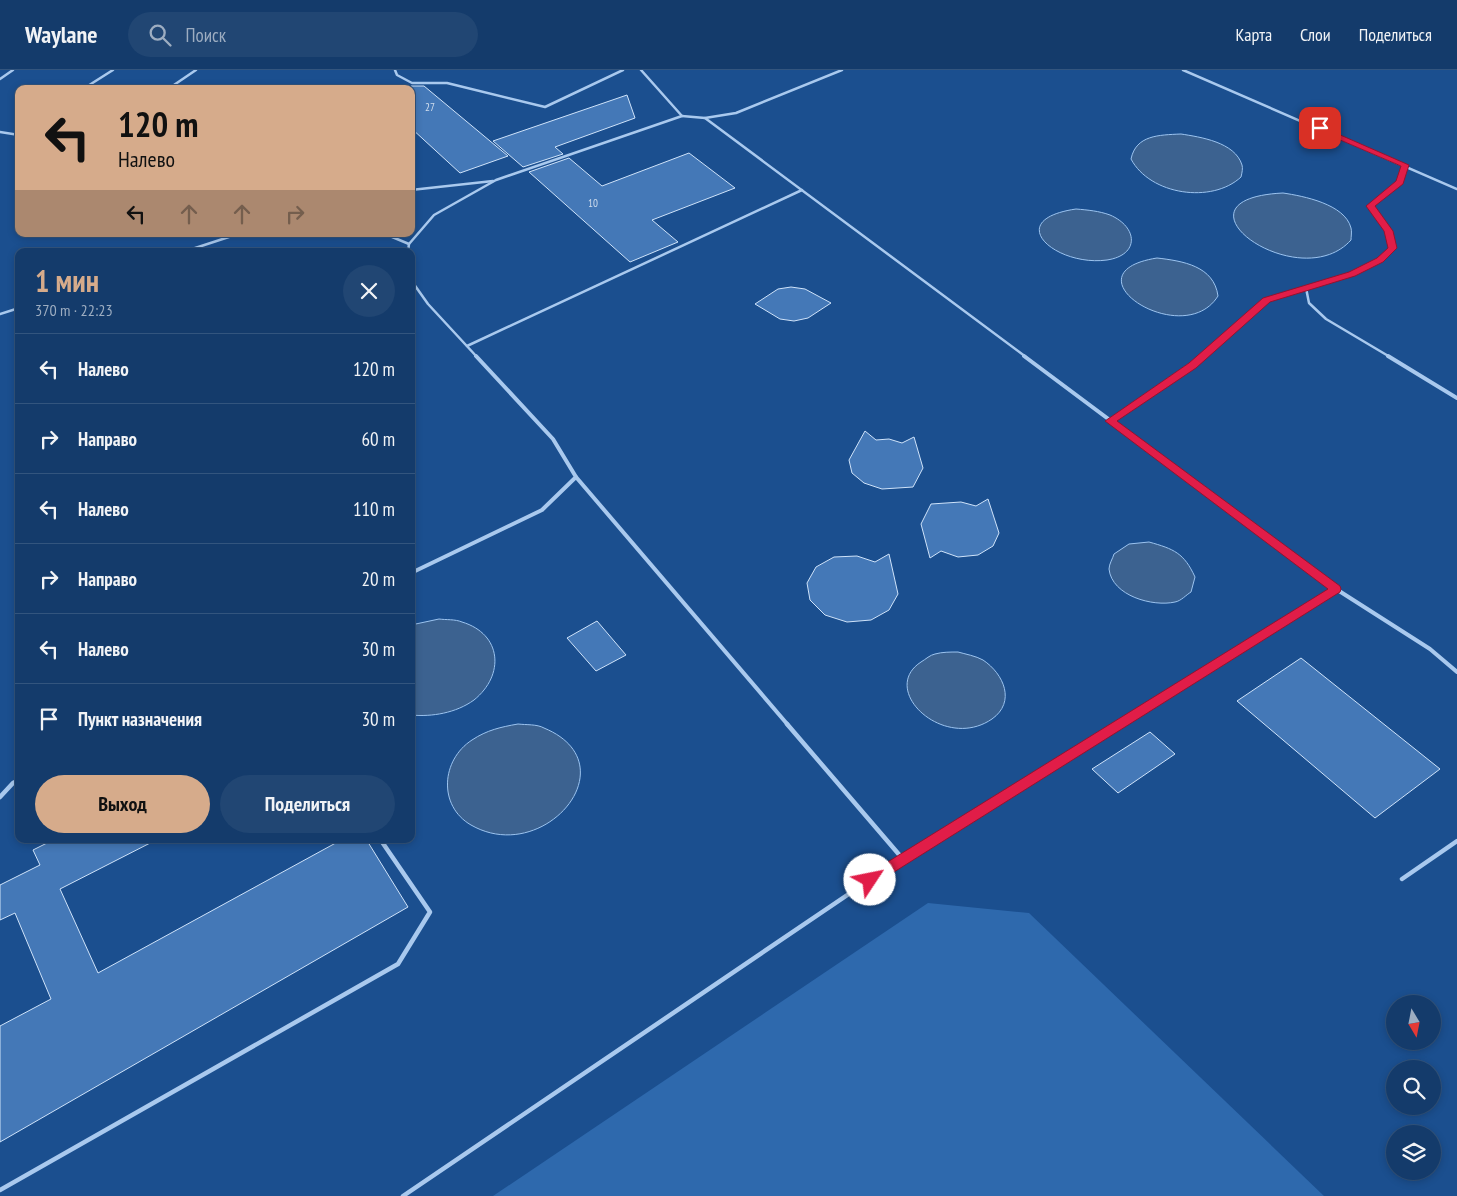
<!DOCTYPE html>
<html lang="ru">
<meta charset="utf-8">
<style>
:root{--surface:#143b6b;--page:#214673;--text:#f1f3f6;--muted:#9dadc1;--line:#33557e;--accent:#d6ab8b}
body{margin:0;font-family:"PT Sans Narrow",sans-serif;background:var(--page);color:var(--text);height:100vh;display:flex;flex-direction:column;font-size:19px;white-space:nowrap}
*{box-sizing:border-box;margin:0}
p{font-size:16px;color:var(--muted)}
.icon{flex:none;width:28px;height:28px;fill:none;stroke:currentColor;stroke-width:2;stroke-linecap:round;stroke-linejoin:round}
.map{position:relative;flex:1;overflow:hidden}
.side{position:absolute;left:15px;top:178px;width:400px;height:595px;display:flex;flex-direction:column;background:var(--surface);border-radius:10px;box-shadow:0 2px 8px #0003,0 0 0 1px var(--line)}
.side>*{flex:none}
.hud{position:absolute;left:15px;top:15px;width:400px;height:152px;border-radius:10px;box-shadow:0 2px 8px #0003,0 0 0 1px var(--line);background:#d6ab8b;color:#111;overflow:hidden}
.needle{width:32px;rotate:170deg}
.buttons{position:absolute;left:1386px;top:925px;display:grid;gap:10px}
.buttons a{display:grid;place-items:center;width:55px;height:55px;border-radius:50%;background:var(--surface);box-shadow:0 2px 8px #0003,0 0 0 1px var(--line);font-size:25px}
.pin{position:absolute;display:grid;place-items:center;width:42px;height:42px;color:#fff;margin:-21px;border-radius:10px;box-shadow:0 2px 8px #0006}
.me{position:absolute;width:55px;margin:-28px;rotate:56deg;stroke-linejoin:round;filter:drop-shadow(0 0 4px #0008)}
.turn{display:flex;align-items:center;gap:18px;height:105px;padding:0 20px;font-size:22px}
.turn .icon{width:65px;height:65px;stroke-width:2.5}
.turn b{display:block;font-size:35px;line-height:42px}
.lanes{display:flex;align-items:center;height:48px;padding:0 20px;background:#0003;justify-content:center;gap:25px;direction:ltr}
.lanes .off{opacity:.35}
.round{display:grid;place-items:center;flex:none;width:52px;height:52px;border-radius:26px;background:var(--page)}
.summary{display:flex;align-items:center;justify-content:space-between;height:85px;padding:0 20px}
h1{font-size:30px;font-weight:600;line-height:38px;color:var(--accent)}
.action{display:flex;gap:10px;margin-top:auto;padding:10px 20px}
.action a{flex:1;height:58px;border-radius:30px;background:var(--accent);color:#111;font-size:20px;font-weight:600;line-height:58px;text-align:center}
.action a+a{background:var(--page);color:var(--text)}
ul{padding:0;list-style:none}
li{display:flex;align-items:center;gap:15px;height:70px;padding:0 20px;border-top:1px solid var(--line)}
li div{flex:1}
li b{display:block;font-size:19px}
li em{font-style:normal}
header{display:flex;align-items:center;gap:30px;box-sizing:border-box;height:70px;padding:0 25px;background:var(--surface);border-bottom:1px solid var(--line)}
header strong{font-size:24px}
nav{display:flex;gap:28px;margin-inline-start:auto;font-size:18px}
.search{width:350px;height:45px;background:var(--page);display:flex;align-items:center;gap:12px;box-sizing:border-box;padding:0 18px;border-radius:28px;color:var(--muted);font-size:19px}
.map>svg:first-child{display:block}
.green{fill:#2e69ad}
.water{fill:#3c6290;stroke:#9cc4f0}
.building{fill:#4478b7;stroke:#cfe3fa}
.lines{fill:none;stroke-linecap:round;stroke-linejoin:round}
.lane-far2{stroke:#a9c9ee;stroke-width:2.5}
.lane-far1{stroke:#a9c9ee;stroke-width:4}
.lane{stroke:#a9c9ee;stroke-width:4.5}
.route{fill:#e11d48;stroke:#92132f}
.labels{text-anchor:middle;stroke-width:4;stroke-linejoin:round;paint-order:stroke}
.number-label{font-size:11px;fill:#d0dded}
</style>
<header>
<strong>Waylane</strong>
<div class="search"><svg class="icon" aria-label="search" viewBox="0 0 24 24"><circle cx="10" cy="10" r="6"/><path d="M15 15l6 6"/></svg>Поиск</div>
<nav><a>Карта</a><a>Слои</a><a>Поделиться</a></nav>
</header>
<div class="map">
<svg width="1457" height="1126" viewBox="0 0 1457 1126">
<rect width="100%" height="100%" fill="#1b4f8f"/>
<!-- green -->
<polygon class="green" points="928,833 1029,843 1324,1126 493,1126"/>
<!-- water -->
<g class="water">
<path d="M 1181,64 C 1200,67 1235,72 1242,95 C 1243,98 1242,103 1241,107 C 1212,134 1150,125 1131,89 C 1136,65 1159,65 1181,64 Z"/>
<path d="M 1283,123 C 1303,126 1345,134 1351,158 C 1352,161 1351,167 1351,170 C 1299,228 1160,129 1283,123 Z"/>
<path d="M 1076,139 C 1088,140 1099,141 1110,145 C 1138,157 1140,185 1107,190 C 1056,197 1001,150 1076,139 Z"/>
<path d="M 1157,188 C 1183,191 1214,196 1218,226 C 1183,282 1062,203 1157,188 Z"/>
<path d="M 1149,472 C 1174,479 1184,483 1195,507 L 1191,522 C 1186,525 1181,531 1175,532 C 1153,537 1112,526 1109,499 C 1109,494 1113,488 1114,484 L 1129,474 Z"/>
<path d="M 439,549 C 446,550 455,549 462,552 C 502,564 505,605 474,630 C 456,643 432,647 411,645 L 411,555 Z"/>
<path d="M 958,582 C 965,584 976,586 983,590 C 1004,604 1016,632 992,649 C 944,682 878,620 921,592 C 926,589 930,585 935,584 C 942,582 950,582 958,582 Z"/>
<path d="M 518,654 C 526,655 537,654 544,658 C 631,694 544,797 471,755 C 438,736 441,690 472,670 C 487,660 501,657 518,654 Z"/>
</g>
<!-- building -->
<g class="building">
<polygon points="411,16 424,16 508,86 460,103 411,58"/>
<polygon points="627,25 635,48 555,77 563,84 523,97 493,71"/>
<polygon points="689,83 735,118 652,150 678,172 630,192 529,102 569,88 602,116"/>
<polygon points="791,217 805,219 831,233 808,248 794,251 780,249 755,234 778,219"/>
<polygon points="865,361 876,370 889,369 902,373 914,367 923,398 913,417 882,419 864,413 852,403 849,390"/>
<polygon points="988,429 999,463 993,476 978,485 958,487 941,481 930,488 921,454 931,434 961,432 976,436"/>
<polygon points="889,484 898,524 889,540 871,550 847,552 825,545 810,530 807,513 816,497 834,487 857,486 875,492"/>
<polygon points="597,551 626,585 596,601 567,568"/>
<polygon points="1301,588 1440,699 1375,748 1237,631"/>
<polygon points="1150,662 1175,684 1118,723 1092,699"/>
<polygon points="55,769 158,769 60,819 98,903 343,769 366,769 408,837 0,1072 0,956 51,929 15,843 0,850 0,815 40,795 33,780"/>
</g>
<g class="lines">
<!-- lane-far2 -->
<g class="lane-far2">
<polyline points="395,0 397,5 412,13 447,13 545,37 623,0"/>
<polyline points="1183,0 1457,119"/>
<polyline points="0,9 13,0"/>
<polyline points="83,19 113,0"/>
<polyline points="168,19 196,0"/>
<polyline points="682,46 705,48 1026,287"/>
<polyline points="705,48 736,43 842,0"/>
<polyline points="0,62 19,65"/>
<polyline points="411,120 493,111"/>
<polyline points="385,164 409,174"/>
<polyline points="186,181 238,164"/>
<polyline points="408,181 409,174 434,145 496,110 682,46 641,0"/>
<polyline points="411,210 428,234 477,287"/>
<polyline points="1306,218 1309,233 1326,249 1390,287"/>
<polyline points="0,244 19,238"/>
<polyline points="467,276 802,120"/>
<polyline points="1202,287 1267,230 1352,204 1380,190 1392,178 1389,161 1370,136 1400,113 1405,95"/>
</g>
<!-- lane-far1 -->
<g class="lane-far1">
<polyline points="1024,286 1336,519 1430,579 1457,602"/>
<polyline points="1388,286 1457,328"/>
<polyline points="1110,351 1203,286"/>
<polyline points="576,407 788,655"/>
<polyline points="411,503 542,440 576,407 553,369 476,286"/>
<polyline points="1116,655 1336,519"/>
</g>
<!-- lane -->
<g class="lane">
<polyline points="787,654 902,788"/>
<polyline points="0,727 13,713 19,710"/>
<polyline points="1402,809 1457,771"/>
<polyline points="0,1120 398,894 430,842 380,769"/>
<polyline points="403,1126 902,788 1118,654"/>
</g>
</g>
<!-- route -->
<polygon class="route" points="1317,57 1322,57 1409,95 1403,114 1375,136 1393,161 1397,178 1383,192 1355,206 1270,232 1196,298 1117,351 1340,516 1341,519 1340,522 875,814 870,816 865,814 863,810 865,806 1328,519 1105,351 1189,293 1263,228 1349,202 1377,188 1388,178 1384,161 1366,136 1396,111 1401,96 1317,60"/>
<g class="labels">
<!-- number labels -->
<g class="number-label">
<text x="430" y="41">27</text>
<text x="593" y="137">10</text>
</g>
</g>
</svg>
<div class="buttons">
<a><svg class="needle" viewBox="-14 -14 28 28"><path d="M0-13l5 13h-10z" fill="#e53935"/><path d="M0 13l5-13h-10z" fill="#9dadc1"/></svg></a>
<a><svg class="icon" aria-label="search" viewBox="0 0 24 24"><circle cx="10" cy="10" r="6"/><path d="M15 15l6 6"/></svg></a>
<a><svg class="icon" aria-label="layers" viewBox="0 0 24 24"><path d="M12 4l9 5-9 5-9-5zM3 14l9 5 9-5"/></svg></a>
</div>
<div class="pin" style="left:1320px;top:58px;background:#d93025"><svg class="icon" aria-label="arrive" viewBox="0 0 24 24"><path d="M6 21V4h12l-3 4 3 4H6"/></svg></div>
<svg class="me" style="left:870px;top:810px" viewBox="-20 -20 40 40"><circle r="19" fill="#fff"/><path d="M0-13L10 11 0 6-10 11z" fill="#e11d48"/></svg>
<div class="hud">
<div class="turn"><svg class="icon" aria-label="left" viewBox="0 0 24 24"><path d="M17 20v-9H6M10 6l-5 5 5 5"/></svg><div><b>120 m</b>Налево</div></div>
<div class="lanes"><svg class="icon" aria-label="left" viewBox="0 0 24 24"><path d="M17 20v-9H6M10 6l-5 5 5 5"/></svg><svg class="icon off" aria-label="ahead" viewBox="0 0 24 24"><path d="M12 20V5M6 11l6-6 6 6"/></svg><svg class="icon off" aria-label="ahead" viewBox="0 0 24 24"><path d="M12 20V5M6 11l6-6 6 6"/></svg><svg class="icon off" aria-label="right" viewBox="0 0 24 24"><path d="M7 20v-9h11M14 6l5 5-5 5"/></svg></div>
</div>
<section class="side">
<div class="summary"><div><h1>1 мин</h1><p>370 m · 22:23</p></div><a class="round"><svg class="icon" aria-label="close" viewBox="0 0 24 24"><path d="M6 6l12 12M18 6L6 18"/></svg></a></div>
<ul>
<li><svg class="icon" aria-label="left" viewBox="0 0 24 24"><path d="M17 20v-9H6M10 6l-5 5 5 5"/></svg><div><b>Налево</b></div><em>120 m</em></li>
<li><svg class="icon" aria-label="right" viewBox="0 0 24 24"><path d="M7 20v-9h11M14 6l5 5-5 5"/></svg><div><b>Направо</b></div><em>60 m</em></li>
<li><svg class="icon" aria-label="left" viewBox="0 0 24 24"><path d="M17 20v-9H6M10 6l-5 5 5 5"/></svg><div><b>Налево</b></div><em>110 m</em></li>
<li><svg class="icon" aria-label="right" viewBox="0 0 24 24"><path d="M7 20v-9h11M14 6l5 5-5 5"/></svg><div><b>Направо</b></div><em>20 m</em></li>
<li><svg class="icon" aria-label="left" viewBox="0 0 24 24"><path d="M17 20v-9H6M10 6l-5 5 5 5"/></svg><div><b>Налево</b></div><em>30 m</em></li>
<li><svg class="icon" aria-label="arrive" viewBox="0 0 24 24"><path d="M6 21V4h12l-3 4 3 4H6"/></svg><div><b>Пункт назначения</b></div><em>30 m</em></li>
</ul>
<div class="action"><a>Выход</a><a>Поделиться</a></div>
</section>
</div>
